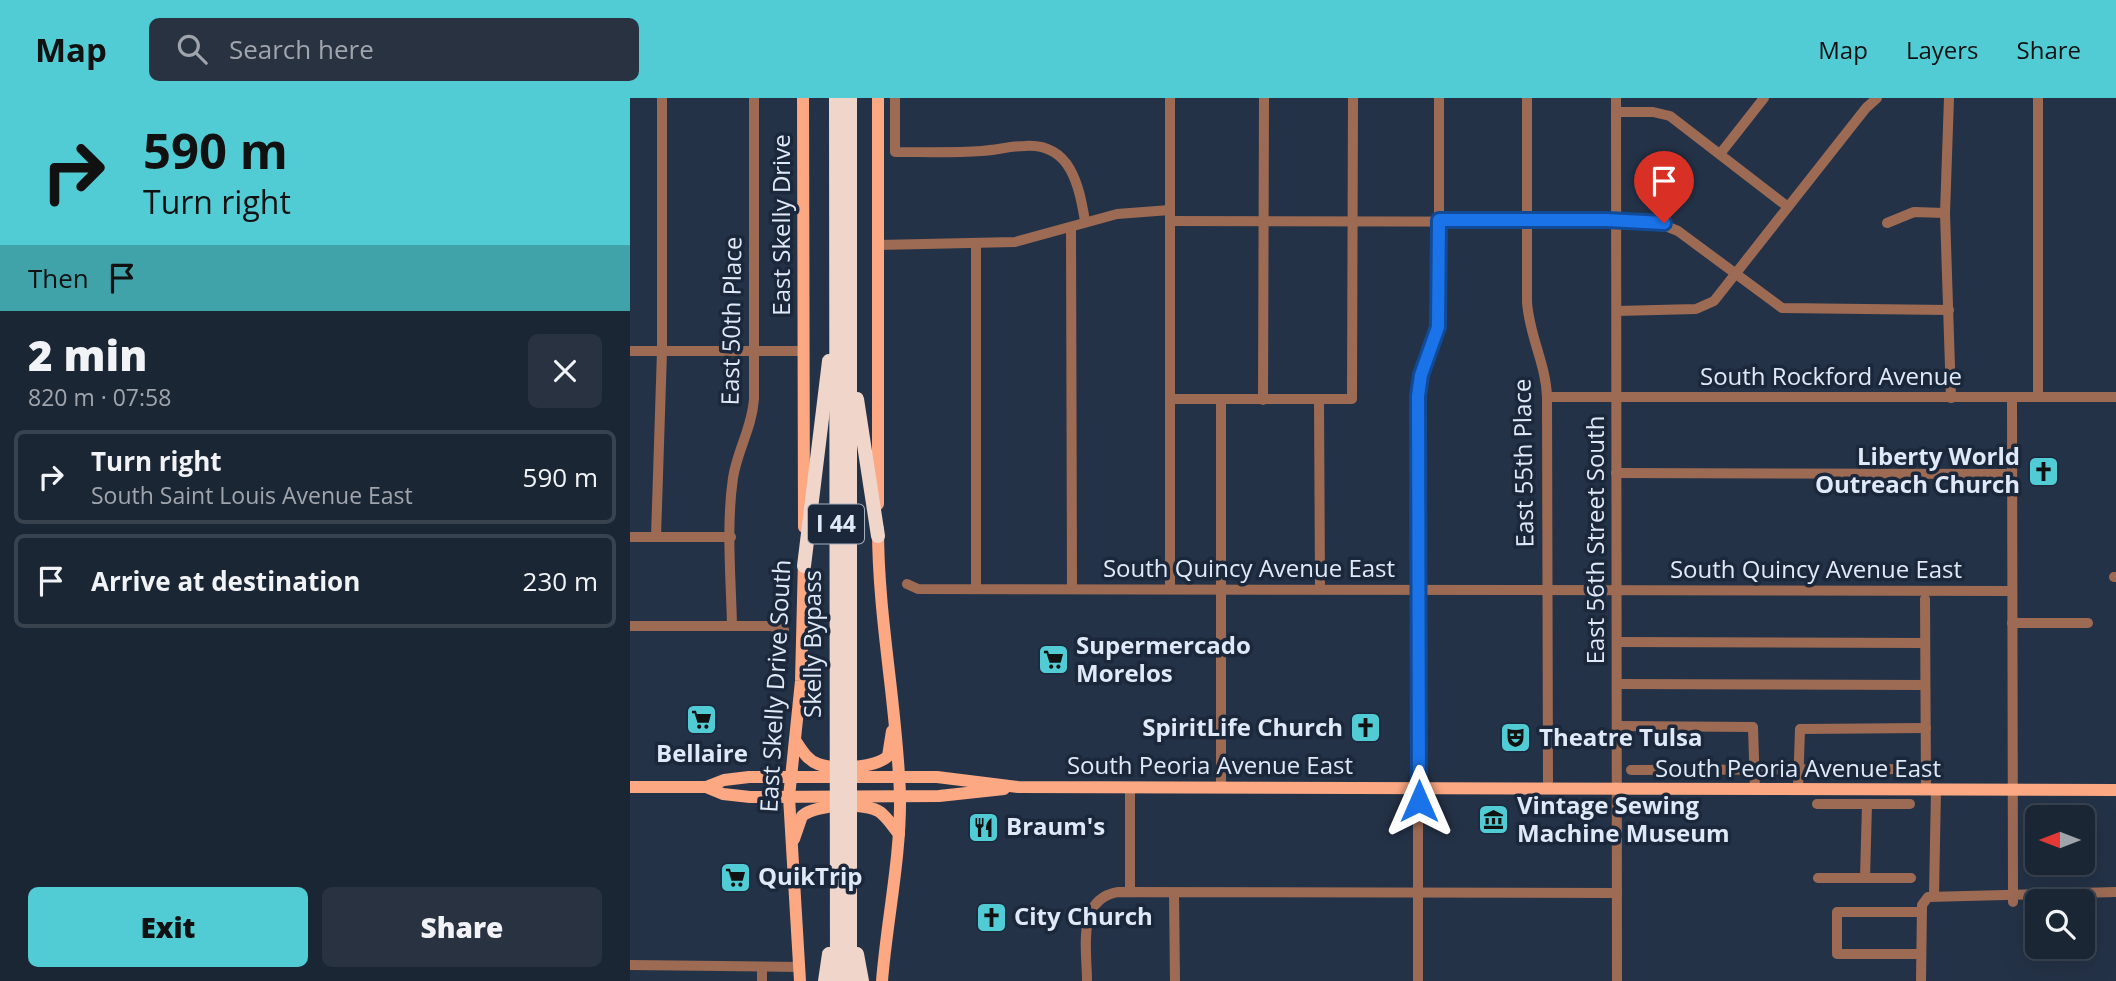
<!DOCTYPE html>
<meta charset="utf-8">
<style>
:root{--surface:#1b2635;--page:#283241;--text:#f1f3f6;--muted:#a0a5ad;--line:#394350;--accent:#51ccd5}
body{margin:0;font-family:"Open Sans",sans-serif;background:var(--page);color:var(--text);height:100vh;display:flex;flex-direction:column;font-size:26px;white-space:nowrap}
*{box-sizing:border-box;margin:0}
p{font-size:23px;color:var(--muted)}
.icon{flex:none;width:38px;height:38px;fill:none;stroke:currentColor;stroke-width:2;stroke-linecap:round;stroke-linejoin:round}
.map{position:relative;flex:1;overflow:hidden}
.side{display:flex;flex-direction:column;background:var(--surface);width:630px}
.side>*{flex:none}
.banner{background:#51ccd5;color:#111;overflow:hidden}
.needle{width:46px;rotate:270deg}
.fabs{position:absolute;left:1395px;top:707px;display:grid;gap:14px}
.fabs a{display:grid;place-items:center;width:70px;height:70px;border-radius:10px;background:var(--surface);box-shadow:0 7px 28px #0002,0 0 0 2px var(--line);font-size:35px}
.pin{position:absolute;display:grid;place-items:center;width:60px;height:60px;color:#fff;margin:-72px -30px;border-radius:50% 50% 50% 0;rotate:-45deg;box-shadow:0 0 7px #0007}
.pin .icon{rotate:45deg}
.me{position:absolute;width:77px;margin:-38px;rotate:0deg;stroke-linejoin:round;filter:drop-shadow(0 0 5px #0008)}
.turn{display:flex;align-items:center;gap:24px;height:147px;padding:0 28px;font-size:32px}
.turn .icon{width:91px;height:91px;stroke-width:2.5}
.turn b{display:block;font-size:49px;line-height:60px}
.then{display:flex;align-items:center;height:66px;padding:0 28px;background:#0003;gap:14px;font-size:26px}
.round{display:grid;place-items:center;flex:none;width:74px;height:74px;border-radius:10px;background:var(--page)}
.overview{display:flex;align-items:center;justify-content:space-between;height:119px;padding:0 28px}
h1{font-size:42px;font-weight:800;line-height:52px}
.cta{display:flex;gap:14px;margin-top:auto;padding:14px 28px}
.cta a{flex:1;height:80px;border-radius:10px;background:var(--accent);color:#111;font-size:28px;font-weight:800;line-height:80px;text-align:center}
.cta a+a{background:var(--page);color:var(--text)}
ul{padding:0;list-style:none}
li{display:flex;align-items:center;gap:21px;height:94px;margin:0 14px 10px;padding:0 14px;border:4px solid var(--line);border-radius:10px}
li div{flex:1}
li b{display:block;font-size:26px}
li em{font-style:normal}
header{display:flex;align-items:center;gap:42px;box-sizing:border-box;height:98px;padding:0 35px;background:var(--accent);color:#111}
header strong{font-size:33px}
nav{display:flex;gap:38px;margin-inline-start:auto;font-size:24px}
.search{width:490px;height:63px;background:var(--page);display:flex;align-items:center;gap:18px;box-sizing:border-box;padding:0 24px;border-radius:10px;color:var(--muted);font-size:26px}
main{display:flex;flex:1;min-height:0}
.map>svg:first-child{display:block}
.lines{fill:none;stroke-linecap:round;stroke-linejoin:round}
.minor{stroke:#9d6b54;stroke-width:10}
.major{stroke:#fba883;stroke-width:12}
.highway{stroke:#efd5ca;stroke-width:14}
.route-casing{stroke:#114b97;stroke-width:18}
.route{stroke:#1a73e8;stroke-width:12}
.labels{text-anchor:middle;stroke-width:7;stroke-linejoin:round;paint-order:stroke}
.shield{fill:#1b283c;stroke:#a5afbf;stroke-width:2}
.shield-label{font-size:23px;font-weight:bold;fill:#e0e9f7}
.street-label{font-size:24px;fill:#e0e9f7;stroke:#1b283c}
.poi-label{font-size:24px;font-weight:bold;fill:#e0e9f7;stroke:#1b283c;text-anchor:start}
</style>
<header>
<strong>Map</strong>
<div class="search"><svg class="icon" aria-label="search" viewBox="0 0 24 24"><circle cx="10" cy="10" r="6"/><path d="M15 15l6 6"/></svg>Search here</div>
<nav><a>Map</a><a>Layers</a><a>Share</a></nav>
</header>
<main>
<section class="side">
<div class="banner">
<div class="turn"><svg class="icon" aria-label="right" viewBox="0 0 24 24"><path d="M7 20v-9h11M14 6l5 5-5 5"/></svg><div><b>590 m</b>Turn right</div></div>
<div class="then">Then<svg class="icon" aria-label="arrive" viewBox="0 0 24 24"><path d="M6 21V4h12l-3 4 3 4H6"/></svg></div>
</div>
<div class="overview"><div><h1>2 min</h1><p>820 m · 07:58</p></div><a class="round"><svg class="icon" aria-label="close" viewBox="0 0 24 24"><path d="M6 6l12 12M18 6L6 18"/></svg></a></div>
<ul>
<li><svg class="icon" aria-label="right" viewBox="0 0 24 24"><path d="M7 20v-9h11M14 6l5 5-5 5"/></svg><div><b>Turn right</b><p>South Saint Louis Avenue East</p></div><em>590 m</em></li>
<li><svg class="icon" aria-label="arrive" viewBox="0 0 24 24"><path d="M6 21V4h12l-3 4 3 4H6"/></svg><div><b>Arrive at destination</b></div><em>230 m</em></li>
</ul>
<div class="cta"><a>Exit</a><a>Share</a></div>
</section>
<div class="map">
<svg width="1486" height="883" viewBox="0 0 1486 883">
<rect width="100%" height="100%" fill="#243247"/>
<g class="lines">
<!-- minor -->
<g class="minor">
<path d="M 265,0 L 265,54 C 294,54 323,55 352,53 C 367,52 381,48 395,48 C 441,45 449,88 455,123"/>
<path d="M 897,0 L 897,204 C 899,237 916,266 917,299 L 918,690"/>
<polyline points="986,0 987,883"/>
<polyline points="1319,0 1315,115 1321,300"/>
<polyline points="1408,0 1408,299"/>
<polyline points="986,14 1023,14 1040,18 1158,109"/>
<polyline points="1090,56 1134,0"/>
<polyline points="540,123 1026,124 1048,133 1152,210 1319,212"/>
<polyline points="1257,125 1284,114 1315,115"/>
<polyline points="441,129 442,491"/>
<polyline points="346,146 346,491"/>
<polyline points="248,147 385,144 487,116 540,112"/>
<polyline points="987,213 1066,211 1084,203 1236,10 1247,0"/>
<polyline points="0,253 173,253"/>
<polyline points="917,299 1486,299"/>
<polyline points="1382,300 1383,804"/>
<polyline points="540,301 722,301 723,0"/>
<polyline points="689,301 690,491"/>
<polyline points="591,302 591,689"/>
<polyline points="633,302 634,0"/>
<polyline points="986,375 1382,376"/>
<polyline points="0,439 101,439"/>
<polyline points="26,439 32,253 32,0"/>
<polyline points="1484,479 1486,479"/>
<polyline points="277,486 288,491 1382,493"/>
<polyline points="540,491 540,0"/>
<polyline points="1295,501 1296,692"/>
<polyline points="1382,525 1458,525"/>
<polyline points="0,528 141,528 154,532"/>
<path d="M 102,528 C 101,480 96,428 103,380 C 107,353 122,330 124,301 L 124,0"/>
<polyline points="987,544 1295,545"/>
<polyline points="987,586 1295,587"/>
<polyline points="987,628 1123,629 1125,692"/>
<polyline points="1001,672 1296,671"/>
<polyline points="500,689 500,794"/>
<polyline points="1168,692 1170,631 1296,630"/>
<polyline points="1187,706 1280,706"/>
<polyline points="1188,780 1281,780"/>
<polyline points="1235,780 1237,706"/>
<polyline points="544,795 545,883"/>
<polyline points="1304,797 1306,692"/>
<polyline points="1291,856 1207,856 1207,814 1291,814"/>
<polyline points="0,867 169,869"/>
<polyline points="132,869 132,883"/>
<path d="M 457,883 C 457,851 446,801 488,794 L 987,795"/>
<path d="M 788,883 L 788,298 C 791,269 807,246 809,217 L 809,0"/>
<polyline points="1291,883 1292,807 1298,799 1486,794"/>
</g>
<!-- major -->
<g class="major">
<polyline points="173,0 174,429"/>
<polyline points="248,406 248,0"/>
<path d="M 248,431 C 248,520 267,608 270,697 C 271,759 257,821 252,883"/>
<path d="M 165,642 C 171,651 177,662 188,666 C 204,672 246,670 258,658 L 262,633"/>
<polyline points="0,689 76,689 94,682 119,679 307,679 388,689 1486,692"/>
<polyline points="76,689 93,696 120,699 309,698 374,691"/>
<path d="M 164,741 L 172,718 C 186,706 235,704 250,714 C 257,719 263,729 269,736"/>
<polyline points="170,883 159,699 171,583 174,461"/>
</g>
<!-- highway -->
<g class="highway">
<polyline points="206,0 207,883"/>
<polyline points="227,301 248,438"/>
<polyline points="174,468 199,263"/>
<polyline points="227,856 232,883"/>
<polyline points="195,883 199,856"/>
<polyline points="220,883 220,0"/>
</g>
</g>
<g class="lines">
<defs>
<polyline id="route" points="789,703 788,298 791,277 808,229 809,122 977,122 1034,125"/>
</defs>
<!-- route casing -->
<use href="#route" class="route-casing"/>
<!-- route -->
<use href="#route" class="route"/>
</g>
<!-- icons -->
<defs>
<symbol id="church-square" viewBox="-11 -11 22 22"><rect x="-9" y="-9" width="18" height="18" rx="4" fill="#51ccd5" stroke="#1b283c"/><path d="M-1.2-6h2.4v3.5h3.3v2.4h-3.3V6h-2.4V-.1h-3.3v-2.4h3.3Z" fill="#111"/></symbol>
<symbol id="supermarket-square" viewBox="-11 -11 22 22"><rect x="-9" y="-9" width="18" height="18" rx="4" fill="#51ccd5" stroke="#1b283c"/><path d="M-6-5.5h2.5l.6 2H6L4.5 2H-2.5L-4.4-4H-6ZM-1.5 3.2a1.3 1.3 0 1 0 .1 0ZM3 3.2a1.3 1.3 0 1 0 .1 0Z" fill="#111"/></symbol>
<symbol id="theatre-square" viewBox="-11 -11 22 22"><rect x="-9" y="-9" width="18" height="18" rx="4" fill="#51ccd5" stroke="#1b283c"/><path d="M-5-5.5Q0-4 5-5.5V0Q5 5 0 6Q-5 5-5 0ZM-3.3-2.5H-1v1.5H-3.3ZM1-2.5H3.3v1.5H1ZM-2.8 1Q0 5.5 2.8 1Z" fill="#111"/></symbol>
<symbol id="museum-square" viewBox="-11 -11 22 22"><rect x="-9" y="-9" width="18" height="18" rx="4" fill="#51ccd5" stroke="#1b283c"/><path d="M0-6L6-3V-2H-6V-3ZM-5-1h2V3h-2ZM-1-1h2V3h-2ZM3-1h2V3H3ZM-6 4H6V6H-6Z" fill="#111"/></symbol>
<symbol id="restaurant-square" viewBox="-11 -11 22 22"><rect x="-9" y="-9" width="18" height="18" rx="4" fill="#51ccd5" stroke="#1b283c"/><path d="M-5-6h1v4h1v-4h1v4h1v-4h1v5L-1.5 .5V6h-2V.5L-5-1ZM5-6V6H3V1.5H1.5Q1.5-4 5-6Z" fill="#111"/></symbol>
</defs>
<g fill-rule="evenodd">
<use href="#church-square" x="1396" y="356" width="35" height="35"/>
<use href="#supermarket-square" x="406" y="544" width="35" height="35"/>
<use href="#supermarket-square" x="54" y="604" width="35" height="35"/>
<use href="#church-square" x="718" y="612" width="35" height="35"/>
<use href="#theatre-square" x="868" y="622" width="35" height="35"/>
<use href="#museum-square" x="846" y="704" width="35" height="35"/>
<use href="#restaurant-square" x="336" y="712" width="35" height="35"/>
<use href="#supermarket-square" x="88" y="762" width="35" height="35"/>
<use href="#church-square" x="344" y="802" width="35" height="35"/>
</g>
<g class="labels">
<!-- shield labels -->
<rect class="shield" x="178" y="406.5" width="56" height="39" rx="5"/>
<g class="shield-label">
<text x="206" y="434">I 44</text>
</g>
<!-- street labels -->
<g class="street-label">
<text transform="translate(152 127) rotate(-90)" y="8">East Skelly Drive</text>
<text transform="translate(102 223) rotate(-89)" y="8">East 50th Place</text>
<text x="1201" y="287">South Rockford Avenue</text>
<text transform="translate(894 365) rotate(-91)" y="8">East 55th Place</text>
<text transform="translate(966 442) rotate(-90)" y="8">East 56th Street South</text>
<text x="619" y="479">South Quincy Avenue East</text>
<text x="1186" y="480">South Quincy Avenue East</text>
<text transform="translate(183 546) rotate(-90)" y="8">Skelly Bypass</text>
<text transform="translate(146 588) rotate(-87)" y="8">East Skelly Drive South</text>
<text x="580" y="676">South Peoria Avenue East</text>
<text x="1168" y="679">South Peoria Avenue East</text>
</g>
<!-- poi labels -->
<g class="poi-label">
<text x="1390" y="367" text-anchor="end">Liberty World<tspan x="1390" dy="28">Outreach Church</tspan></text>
<text x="446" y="556">Supermercado<tspan x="446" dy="28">Morelos</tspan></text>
<text x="713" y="638" text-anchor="end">SpiritLife Church</text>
<text x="909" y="648">Theatre Tulsa</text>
<text x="72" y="664" text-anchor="middle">Bellaire</text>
<text x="887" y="716">Vintage Sewing<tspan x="887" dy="28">Machine Museum</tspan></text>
<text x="376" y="737">Braum's</text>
<text x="128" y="787">QuikTrip</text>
<text x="384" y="827">City Church</text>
</g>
</g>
</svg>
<div class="fabs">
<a><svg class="needle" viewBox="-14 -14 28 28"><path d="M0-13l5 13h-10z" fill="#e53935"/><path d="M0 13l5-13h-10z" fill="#a0a5ad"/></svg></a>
<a><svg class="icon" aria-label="search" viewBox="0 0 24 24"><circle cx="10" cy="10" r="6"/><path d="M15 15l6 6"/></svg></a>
</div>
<div class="pin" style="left:1034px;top:125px;background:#d93025"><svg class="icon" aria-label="arrive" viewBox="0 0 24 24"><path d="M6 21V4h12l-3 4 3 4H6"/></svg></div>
<svg class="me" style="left:789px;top:703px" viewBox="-20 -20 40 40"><path d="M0-17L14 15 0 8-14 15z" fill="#1a73e8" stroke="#fff" stroke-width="4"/></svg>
</div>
</main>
